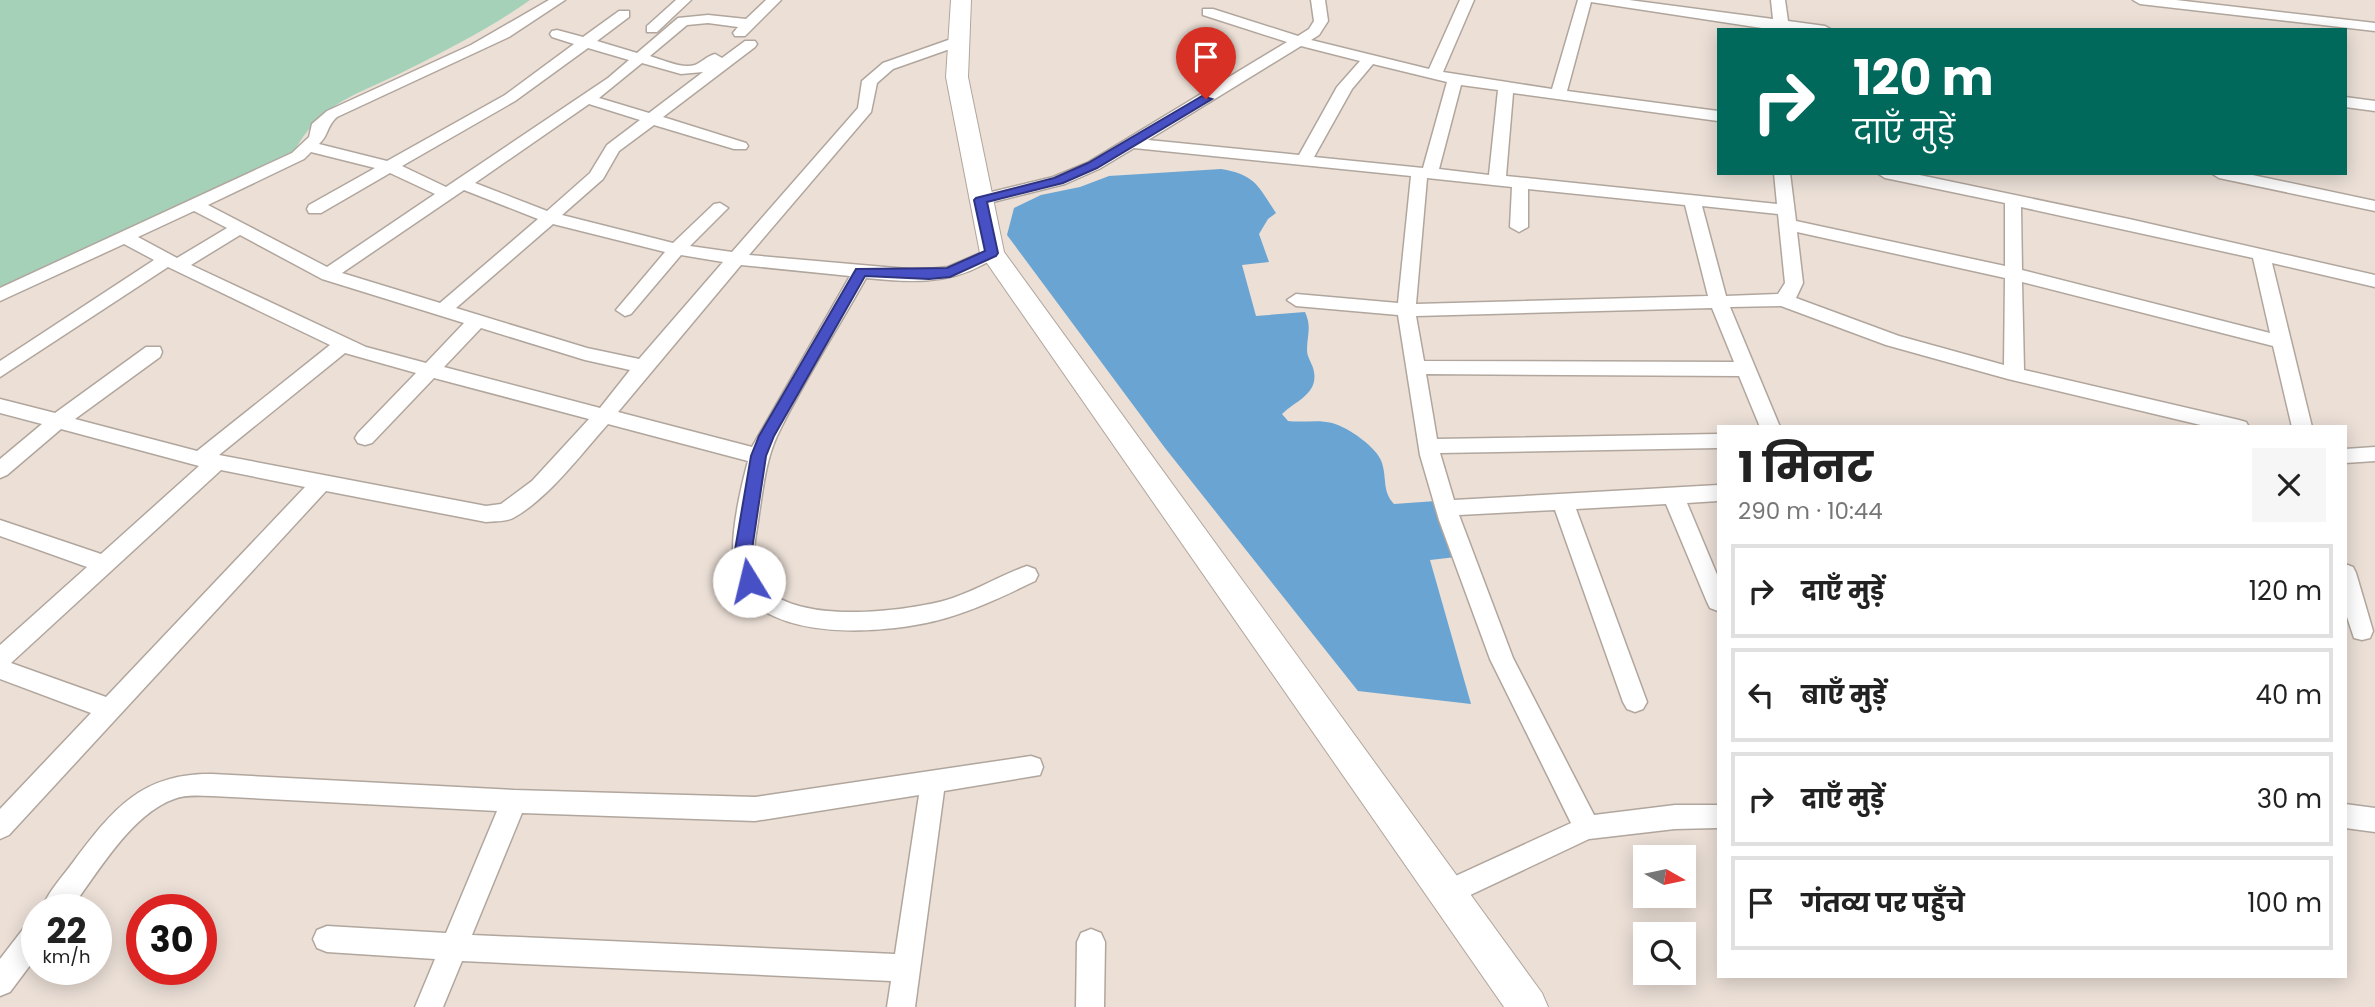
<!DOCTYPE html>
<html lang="hi">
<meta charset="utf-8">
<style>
:root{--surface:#fff;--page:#f6f6f6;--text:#222;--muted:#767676;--line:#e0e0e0}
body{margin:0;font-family:Poppins,"Noto Sans Devanagari",sans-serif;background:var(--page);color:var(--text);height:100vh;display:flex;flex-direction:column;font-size:26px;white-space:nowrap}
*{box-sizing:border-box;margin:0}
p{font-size:23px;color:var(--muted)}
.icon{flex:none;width:38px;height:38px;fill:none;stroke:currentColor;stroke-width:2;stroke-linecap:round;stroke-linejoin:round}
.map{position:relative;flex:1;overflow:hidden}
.sheet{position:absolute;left:1717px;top:425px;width:630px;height:553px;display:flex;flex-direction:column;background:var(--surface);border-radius:0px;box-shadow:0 4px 18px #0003}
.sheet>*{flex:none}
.banner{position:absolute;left:1717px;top:28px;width:630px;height:147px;border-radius:0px;box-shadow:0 4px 18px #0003;background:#00695c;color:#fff;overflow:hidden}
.needle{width:46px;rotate:99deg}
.buttons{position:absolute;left:1633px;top:845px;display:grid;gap:14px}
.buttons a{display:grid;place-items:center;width:63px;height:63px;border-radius:0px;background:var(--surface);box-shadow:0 4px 18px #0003;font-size:35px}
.speed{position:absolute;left:21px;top:894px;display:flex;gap:14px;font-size:35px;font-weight:700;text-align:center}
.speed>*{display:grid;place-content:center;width:91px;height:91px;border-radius:50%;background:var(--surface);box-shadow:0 4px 18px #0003;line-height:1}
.speed small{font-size:18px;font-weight:400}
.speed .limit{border:10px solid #d22;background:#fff;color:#111}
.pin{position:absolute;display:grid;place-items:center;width:60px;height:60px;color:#fff;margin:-72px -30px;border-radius:50% 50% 50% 0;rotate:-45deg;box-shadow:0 0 7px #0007}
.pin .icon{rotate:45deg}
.me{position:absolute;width:77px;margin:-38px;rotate:351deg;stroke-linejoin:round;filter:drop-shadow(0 0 5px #0008)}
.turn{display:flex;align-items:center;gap:24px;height:147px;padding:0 21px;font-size:32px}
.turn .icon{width:91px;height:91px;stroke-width:2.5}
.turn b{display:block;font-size:49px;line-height:60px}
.round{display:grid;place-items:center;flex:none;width:74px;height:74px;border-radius:0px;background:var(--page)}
.summary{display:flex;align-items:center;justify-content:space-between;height:119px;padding:0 21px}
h1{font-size:42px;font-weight:700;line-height:52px}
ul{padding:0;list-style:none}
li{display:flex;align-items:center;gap:21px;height:94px;margin:0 14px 10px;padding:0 7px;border:4px solid var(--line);border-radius:0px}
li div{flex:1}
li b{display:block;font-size:26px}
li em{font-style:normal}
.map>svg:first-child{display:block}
.green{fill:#a5d1b9}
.water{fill:#6aa4d2}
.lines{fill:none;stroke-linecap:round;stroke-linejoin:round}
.minor-casing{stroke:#b1a69d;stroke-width:3}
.secondary-casing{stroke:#b1a69d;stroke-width:2}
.minor{fill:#fff;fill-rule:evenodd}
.secondary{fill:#fff;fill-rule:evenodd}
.route{fill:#4850c5;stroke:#2f3480;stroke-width:2}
</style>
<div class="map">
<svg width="2375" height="1007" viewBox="0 0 2375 1007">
<rect width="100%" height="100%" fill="#ebdfd6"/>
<!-- green -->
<path class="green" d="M 0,0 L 530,0 C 492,27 449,49 407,70 C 358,95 320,101 293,154 L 0,287 Z"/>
<!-- water -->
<path class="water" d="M 1221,169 C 1256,175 1258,186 1276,213 L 1268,219 L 1259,234 L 1269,262 L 1242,265 L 1256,316 L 1305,312 C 1312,327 1307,335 1307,350 C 1307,358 1313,364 1314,372 C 1318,394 1295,401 1282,414 L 1288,421 C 1303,423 1318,419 1332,423 C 1348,427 1378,448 1382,463 C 1387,479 1382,491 1394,504 L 1436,501 L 1456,557 L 1430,560 L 1471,704 L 1358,691 L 1165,448 L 1007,235 L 1014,208 L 1041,195 L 1080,187 L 1109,176 Z"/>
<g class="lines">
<defs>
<g id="minor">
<path d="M 549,0 L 565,0 L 509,37 L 337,117 C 326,127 329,135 319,144 L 387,161 L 505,95 L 574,44 L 552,37 L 550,34 L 552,31 L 557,30 L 583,37 L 619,11 L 629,11 L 629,17 L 597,41 L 637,53 L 678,18 L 708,15 L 746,19 L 766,0 L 781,0 L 745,36 L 735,36 L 733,33 L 738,27 L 708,23 L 687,25 L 650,56 C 663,60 682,69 695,65 C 702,62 707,56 715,54 L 722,58 L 745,41 L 755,41 L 757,44 L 755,47 L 663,117 L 746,143 L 748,146 L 746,149 L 734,149 L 654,125 L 619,151 L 603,179 L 562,215 L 673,243 L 714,204 L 720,203 L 728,208 L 690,246 L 732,252 L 858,108 L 862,81 L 883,63 L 954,38 L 964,38 L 966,41 L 964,44 L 893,69 L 877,83 L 871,112 L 749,255 L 919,270 L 948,267 L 992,248 L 1001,253 C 996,259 989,261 982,265 C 946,285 907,282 866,278 C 837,330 803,382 777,436 C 766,460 763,488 759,514 C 757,533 749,558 758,577 C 782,627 900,612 943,601 C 973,593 998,576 1027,566 L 1035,569 L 1038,575 L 1035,581 C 1006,595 977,609 946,618 C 893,634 765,645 738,582 C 725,553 740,491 748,461 L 608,424 C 582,453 548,499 513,518 C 506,522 495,521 486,522 L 326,491 L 9,835 L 0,839 L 0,809 L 91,713 L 0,679 L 0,645 L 87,567 L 0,536 L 0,520 L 101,554 L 199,466 L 61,429 L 7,475 L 0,478 L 0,459 L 42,424 L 0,413 L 0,399 L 55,413 L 146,347 L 160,347 L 162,352 L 160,357 L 75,419 L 197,451 L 330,345 L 168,267 L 0,377 L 0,361 L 154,260 L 124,244 L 0,301 L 0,288 L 292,153 L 309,137 L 312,124 L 327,111 L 471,45 ZM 588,48 L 629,60 L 608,78 L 446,187 L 402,166 L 515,101 ZM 642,63 L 681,74 L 703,72 L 649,113 L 599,98 ZM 589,104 L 640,120 L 607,145 L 590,173 L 547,211 L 475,183 ZM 311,152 L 375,168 L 309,205 L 307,209 L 309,213 L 321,213 L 390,173 L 435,194 L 327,267 L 208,205 L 304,159 ZM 464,190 L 538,219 L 440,303 L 342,273 ZM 194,211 L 227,228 L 177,258 L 138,237 ZM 553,224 L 665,252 L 616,310 L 625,316 L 631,314 L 681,255 L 723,262 L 639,359 L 587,348 L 456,308 ZM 240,235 L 322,279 L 464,323 L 426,363 L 366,347 L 191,265 ZM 741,265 L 850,276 L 752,447 L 618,412 ZM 481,328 L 585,360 L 630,370 L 600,408 L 444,367 ZM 345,353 L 416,373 L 358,433 L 355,438 L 358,443 L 365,445 L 372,443 L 434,378 L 589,419 L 532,481 L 501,504 L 486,506 L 219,455 ZM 221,470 L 305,487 L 106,697 L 11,663 Z"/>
<polygon points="676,0 691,0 657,32 647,32 647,26"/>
<path d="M 1311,0 L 1325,0 L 1328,21 L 1319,35 L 1311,40 L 1429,69 L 1460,0 L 1474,0 L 1443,72 L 1552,89 L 1578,0 L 1629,0 L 1773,19 L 1771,0 L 1785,0 L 1788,21 L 1825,26 L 1832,30 L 1775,30 L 1591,2 L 1567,91 L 1718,111 L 1718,121 L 1513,93 L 1506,176 L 1777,204 L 1774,173 L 1790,173 L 1796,221 L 2005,266 L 2005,203 L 1885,178 L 1877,173 L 1910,173 L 2129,219 L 2375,275 L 2375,287 L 2272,263 L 2312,427 L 2292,427 L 2273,346 L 2022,282 L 2024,370 L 2239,420 L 2246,422 L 2249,427 L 2209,427 L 2008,379 L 1886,345 L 1781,306 L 1730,307 L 1780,427 L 1760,427 L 1739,376 L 1426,374 L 1437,439 L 1718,434 L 1718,448 L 1440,453 L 1454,500 L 1718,485 L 1718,501 L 1687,503 L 1718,577 L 1718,611 L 1710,608 L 1707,602 L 1666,504 L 1576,509 L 1647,702 L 1643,709 L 1635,712 L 1627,709 L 1623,702 L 1555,510 L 1459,515 L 1513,658 L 1594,815 L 1675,805 L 1718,805 L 1718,828 L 1675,829 L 1589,839 L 1447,906 L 1438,902 L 1434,893 L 1438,884 L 1571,823 L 1490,659 L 1439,520 L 1420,455 L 1398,315 L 1296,306 L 1287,300 L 1296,294 L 1398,303 L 1411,176 L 1134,148 L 1099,169 L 1065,184 L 981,205 L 973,200 L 975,196 L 1053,177 L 1087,163 L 1287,42 L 1203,15 L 1203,9 L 1213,9 L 1298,36 L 1309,29 L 1314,21 ZM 1301,46 L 1360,61 L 1337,87 L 1299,155 L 1148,140 ZM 1373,64 L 1447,82 L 1423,168 L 1314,157 L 1352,89 ZM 1461,85 L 1498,90 L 1489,175 L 1439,169 ZM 1427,178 L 1512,187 L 1510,227 L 1519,232 L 1528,227 L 1528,189 L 1685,205 L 1708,296 L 1416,304 ZM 1702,206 L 1778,214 L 1785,283 L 1778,294 L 1726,296 ZM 2021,207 L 2253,258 L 2270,333 L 2022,270 ZM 1797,232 L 2005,278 L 2004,365 L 1899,336 L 1796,298 L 1803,283 ZM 1712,308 L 1734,362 L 1424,361 L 1416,316 Z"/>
<polygon points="2133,0 2176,0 2375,23 2375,31 2140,4"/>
<polygon points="2345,97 2375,101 2375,111 2345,107"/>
<polygon points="2211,173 2243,173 2375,201 2375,211 2219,178"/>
<polygon points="2375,447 2375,461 2345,463 2345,449"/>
<polygon points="2345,564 2353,567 2356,573 2373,631 2370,638 2362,640 2354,638 2345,611"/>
<path d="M 1031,756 L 1040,759 L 1043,767 L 1040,775 L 944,791 L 915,1007 L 887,1007 L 891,981 L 462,961 L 443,1007 L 415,1007 L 435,959 L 327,952 L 317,948 L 313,939 L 317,930 L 327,926 L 446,933 L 497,811 L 212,796 C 200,796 186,794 174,799 C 131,814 96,875 70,910 L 41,910 C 48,892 62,877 74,861 C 113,809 142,773 212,774 L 514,790 L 755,797 ZM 919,795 L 895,954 L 472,935 L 522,813 L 755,821 Z"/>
<polygon points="2345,804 2375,808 2375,832 2345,828"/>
<polygon points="37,920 37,956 10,992 0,996 0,959 27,924"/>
<polygon points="1091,929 1101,933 1105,942 1104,1007 1076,1007 1077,942 1081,933"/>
</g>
<polygon id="secondary" points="951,0 971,0 968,77 1004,252 1542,993 1548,1007 1504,1007 980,253 946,77"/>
</defs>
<!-- minor casing -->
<use href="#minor" class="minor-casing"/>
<!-- secondary casing -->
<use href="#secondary" class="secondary-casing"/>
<!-- minor -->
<use href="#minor" class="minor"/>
<!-- secondary -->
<use href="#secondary" class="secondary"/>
</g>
<!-- route -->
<polygon class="route" points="1202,96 1212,99 1097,168 1063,183 987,202 998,253 996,256 950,277 929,279 865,276 774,436 766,456 751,556 758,581 755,586 743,586 734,556 751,456 759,436 856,269 947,268 985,251 974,200 976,198 1054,178 1088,163"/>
</svg>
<div class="buttons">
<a><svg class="needle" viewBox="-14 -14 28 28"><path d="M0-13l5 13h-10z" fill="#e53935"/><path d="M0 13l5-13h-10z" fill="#767676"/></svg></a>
<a><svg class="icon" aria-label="search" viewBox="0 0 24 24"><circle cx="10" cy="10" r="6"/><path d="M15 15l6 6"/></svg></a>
</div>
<div class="speed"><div>22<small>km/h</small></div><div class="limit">30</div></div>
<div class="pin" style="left:1206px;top:99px;background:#d93025"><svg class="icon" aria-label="arrive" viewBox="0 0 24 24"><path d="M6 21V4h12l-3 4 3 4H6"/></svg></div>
<svg class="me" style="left:749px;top:581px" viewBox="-20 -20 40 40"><circle r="19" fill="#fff"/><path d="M0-13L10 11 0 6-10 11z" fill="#4850c5"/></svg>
<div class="banner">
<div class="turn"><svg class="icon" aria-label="right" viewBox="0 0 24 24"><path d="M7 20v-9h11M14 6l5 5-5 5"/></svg><div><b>120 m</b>दाएँ मुड़ें</div></div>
</div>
<section class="sheet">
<div class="summary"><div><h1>1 मिनट</h1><p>290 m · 10:44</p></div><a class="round"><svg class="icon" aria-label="close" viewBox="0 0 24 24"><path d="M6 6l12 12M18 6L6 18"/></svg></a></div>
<ul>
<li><svg class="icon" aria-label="right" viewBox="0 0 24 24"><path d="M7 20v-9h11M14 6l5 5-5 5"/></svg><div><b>दाएँ मुड़ें</b></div><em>120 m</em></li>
<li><svg class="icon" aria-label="left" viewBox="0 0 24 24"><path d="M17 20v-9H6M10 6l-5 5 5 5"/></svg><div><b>बाएँ मुड़ें</b></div><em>40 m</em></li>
<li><svg class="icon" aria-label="right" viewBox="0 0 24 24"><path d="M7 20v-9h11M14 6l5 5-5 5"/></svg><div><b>दाएँ मुड़ें</b></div><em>30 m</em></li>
<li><svg class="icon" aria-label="arrive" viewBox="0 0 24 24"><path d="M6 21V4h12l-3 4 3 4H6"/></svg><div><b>गंतव्य पर पहुँचे</b></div><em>100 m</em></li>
</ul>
</section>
</div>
